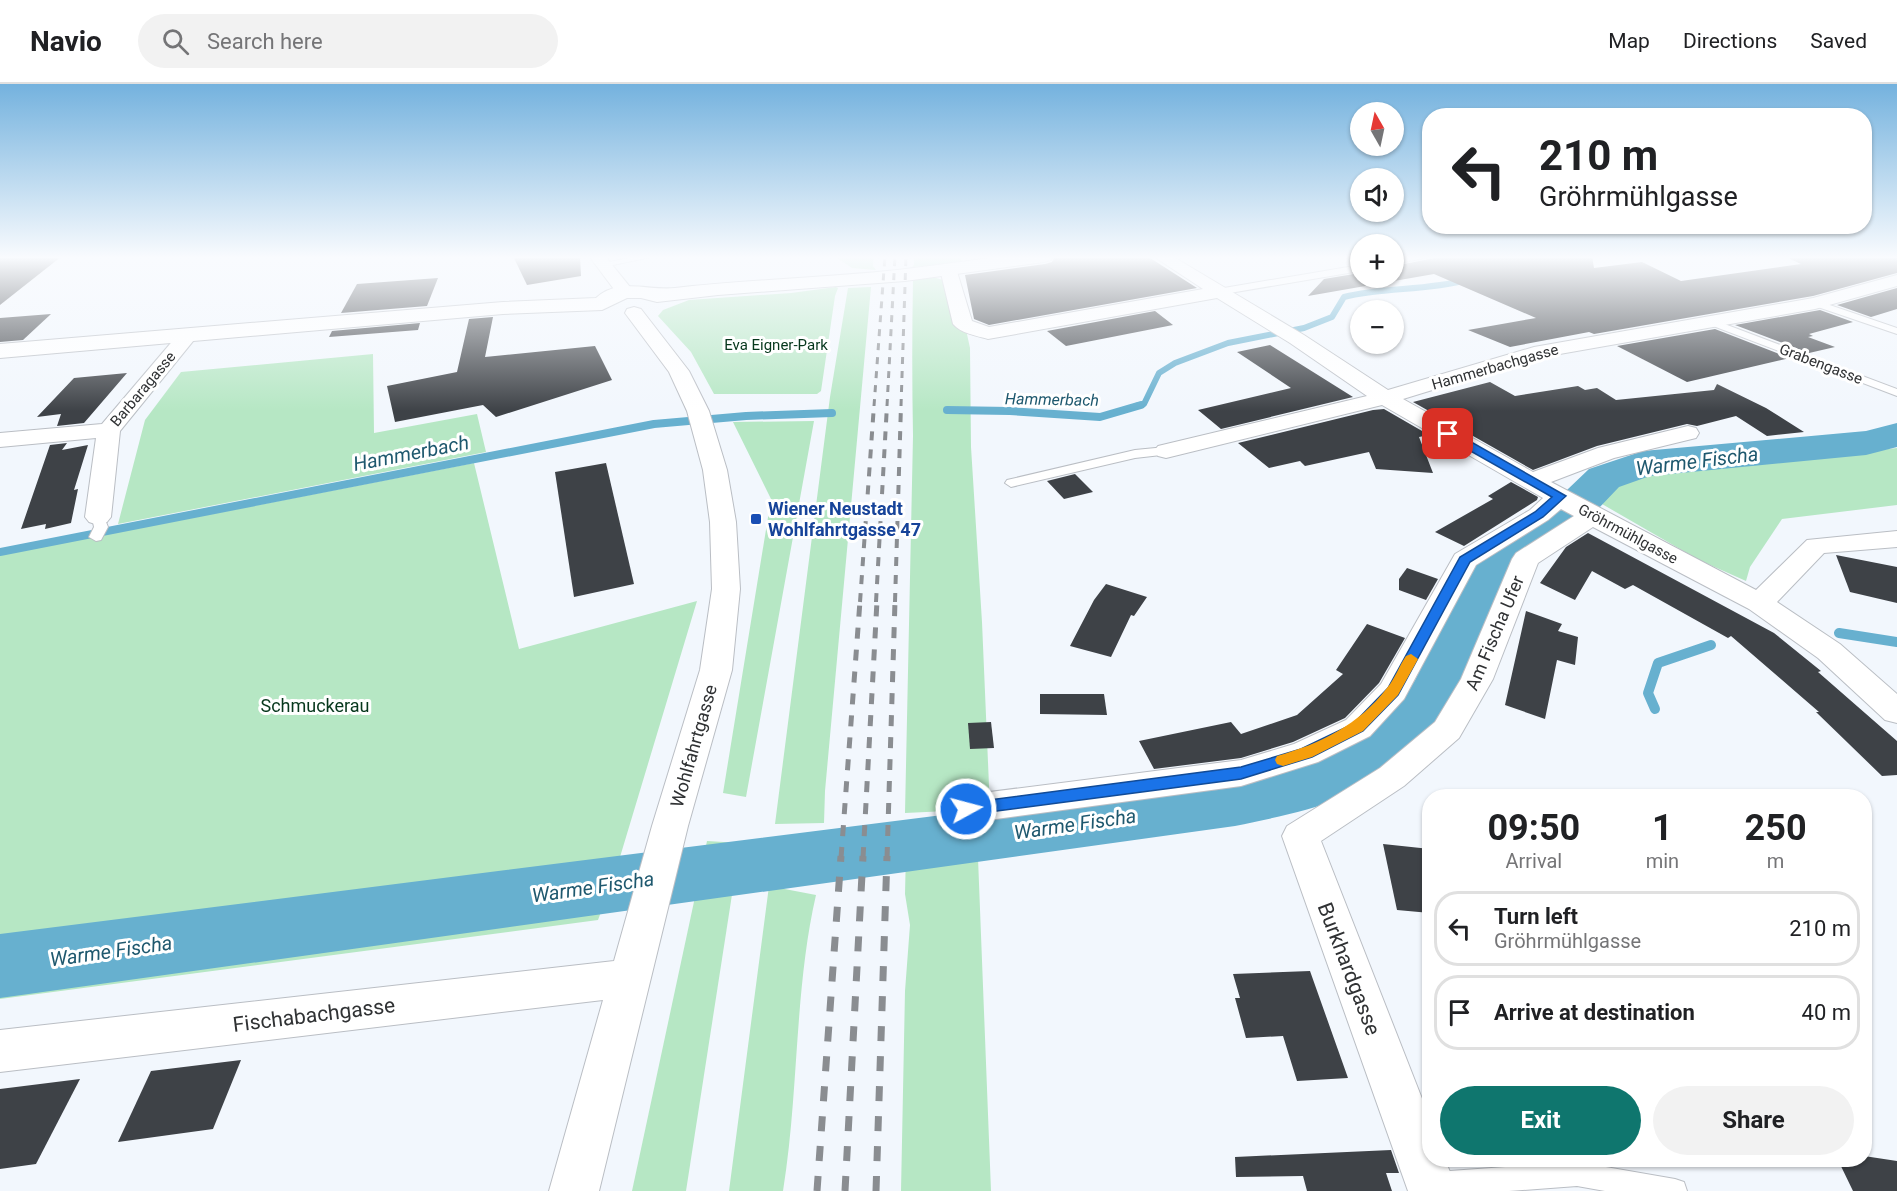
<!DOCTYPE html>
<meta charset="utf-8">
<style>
:root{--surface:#fff;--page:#f2f2f2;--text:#202124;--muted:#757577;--line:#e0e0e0;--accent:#0f766e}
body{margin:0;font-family:Roboto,sans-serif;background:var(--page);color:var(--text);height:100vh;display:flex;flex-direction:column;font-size:22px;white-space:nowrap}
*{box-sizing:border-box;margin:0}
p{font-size:20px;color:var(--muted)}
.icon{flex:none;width:33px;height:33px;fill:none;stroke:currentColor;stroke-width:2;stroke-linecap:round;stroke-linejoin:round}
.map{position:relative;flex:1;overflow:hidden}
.details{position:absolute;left:1422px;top:705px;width:450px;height:378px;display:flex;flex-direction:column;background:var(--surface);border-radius:24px;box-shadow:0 2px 4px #0004}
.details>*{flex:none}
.hud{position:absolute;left:1422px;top:24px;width:450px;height:126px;border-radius:24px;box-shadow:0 2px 4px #0004;background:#fff;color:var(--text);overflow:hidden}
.needle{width:39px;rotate:351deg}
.fabs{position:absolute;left:1350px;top:18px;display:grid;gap:12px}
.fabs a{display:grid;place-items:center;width:54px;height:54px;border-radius:50%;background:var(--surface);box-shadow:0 2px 4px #0004;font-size:30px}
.pin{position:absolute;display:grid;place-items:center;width:51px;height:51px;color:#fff;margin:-26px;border-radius:12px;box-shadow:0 3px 9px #0006}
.me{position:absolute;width:66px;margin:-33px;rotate:83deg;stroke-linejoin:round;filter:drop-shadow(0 0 4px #0008)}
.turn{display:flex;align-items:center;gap:21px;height:126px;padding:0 18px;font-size:27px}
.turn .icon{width:78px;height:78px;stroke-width:2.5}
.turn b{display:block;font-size:42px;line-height:51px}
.eta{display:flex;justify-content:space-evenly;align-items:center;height:102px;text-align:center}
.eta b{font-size:36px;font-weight:700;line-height:42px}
.action{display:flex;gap:12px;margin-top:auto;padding:12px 18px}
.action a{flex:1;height:69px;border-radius:36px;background:var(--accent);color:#fff;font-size:24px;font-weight:700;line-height:69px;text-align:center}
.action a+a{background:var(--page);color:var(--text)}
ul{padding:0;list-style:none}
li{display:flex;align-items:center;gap:18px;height:75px;margin:0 12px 9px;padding:0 6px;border:3px solid var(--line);border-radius:24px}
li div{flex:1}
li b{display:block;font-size:22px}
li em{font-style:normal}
header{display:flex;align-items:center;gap:36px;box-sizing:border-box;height:84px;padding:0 30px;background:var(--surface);border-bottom:2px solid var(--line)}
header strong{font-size:28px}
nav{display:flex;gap:33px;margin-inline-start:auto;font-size:21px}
.search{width:420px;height:54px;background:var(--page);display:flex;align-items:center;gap:15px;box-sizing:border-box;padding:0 21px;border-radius:33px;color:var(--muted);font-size:22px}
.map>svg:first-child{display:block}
.green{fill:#b6e7c4}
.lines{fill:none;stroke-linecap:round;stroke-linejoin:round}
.stream-far2{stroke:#67b0cf;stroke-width:6}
.stream-far1{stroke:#67b0cf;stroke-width:8}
.stream{stroke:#67b0cf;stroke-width:10}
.river{fill:#67b0cf;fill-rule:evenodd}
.building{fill:#3e4247}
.lane-casing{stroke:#babec4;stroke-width:2}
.street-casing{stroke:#babec4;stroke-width:2}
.secondary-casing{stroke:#babec4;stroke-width:2}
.lane{fill:#fff;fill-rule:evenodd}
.street{fill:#fff;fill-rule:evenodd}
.secondary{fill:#fff;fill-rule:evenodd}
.rail-far3{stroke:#8a8d91;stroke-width:3;stroke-dasharray:7 7;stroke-linecap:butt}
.rail-far2{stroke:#8a8d91;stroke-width:4;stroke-dasharray:9 9;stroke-linecap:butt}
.rail-far1{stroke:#8a8d91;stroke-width:5;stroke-dasharray:11 11;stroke-linecap:butt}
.rail{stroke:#8a8d91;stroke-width:7;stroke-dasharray:15 15;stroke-linecap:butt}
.route{fill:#1a73e8;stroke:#114b97;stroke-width:1.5}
.slow{fill:#f59e0b}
.transit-dot{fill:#1a4fb4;stroke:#fff;stroke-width:2}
.labels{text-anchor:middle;stroke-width:6;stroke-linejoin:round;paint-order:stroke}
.far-park-label{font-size:15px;fill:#06371c;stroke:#fff}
.far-street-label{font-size:15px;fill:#303234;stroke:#fff}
.far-water-label{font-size:16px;font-style:italic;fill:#1e586e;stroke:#fff}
.transit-label{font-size:18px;font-weight:bold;fill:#164399;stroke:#fff;text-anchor:start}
.street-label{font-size:18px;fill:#303234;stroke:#fff}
.park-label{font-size:18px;fill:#06371c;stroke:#fff}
.water-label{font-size:20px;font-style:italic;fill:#1e586e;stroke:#fff}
.near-street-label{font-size:21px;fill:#303234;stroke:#fff}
</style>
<header>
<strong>Navio</strong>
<div class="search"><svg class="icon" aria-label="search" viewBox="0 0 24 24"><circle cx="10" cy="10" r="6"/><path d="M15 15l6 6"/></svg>Search here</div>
<nav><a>Map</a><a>Directions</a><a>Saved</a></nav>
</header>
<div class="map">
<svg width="1897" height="1107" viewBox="0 0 1897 1107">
<rect width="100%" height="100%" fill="#f2f7fd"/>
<!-- green -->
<g class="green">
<polygon points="834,172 874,172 873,182 876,186 852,184"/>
<polygon points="914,172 960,172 963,180 912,183 914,181"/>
<path d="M 933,193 L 956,200 L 970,264 L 971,363 L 982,538 L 990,725 L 905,729 L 913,352 C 912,300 912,248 913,195 Z"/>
<polygon points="836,203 838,204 835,212 821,307 817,310 714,310 691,268 658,232 663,226 689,216 791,209"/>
<polygon points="871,203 825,707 824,739 775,740 830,313 848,204"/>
<polygon points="373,270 374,349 477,330 486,368 118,440 145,336 181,288"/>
<polygon points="814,337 746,713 723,709 771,415 733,338"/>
<polygon points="1897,364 1897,421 1782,435 1750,483 1746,497 1699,476 1602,420 1613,401 1651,388 1715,384"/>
<polygon points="474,379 519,565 697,517 614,793 598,836 0,915 0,471"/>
<polygon points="707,757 740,759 686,1107 632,1107"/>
<polygon points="906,767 978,774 991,1107 901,1107 905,907 910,841 905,810"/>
<path d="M 769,802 L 816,811 C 794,907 799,1009 783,1107 L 729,1107 Z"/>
</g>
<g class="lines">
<!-- stream-far2 -->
<path class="stream-far2" d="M 1136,322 L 1144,320 L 1159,289 L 1175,279 L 1228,259 L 1304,244 L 1332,233 L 1344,213 C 1384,203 1426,207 1466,196"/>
<!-- stream-far1 -->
<g class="stream-far1">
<polyline points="947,326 1010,327 1100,333 1141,321"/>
<polyline points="0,468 654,340 746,332 832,329"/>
</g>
<!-- stream -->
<g class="stream">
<polyline points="1839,549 1897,558"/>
<polyline points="1655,625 1648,609 1658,579 1711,561"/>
</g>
<!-- river -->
<path class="river" d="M 1897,339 L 1897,363 L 1866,371 L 1650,392 L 1619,403 L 1578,446 L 1516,492 L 1510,500 C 1490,548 1474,600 1445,642 C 1399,708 1308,727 1235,742 L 0,914 L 0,850 L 1235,694 L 1294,683 L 1343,663 L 1381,637 L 1404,615 L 1415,596 L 1461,499 L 1482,472 L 1546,426 L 1589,385 L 1643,367 L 1866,347 Z"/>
</g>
<!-- building -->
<g class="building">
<polygon points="0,172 62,172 0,221"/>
<polygon points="513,172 580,172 581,192 527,201"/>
<polygon points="1055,172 1147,172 1197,204 989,241 974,235 965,191 1045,180 1052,178"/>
<polygon points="1437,172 1592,172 1594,184 1642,178 1681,197 1801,180 1784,172 1897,172 1897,189 1813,212 1594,250 1589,248 1510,263 1468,246 1536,234 1434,190 1308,212 1324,195 1360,189 1360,194 1394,194 1394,182 1435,174"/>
<polygon points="438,194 427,222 341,229 357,200"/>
<polygon points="1897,204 1897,225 1871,233 1837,221"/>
<polygon points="1820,226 1853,238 1809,250 1813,252 1808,253 1835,263 1809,269 1735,241"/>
<polygon points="1155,227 1173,241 1066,262 1047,247"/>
<polygon points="51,230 23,256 0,258 0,234"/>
<polygon points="493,233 485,273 595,262 612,296 496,333 483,321 395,338 387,302 457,288 469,235"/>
<polygon points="420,239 418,246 329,253 332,247"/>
<polygon points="1715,245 1790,274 1687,298 1617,262"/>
<polygon points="1270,261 1353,313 1221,345 1198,326 1291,304 1237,268"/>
<polygon points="127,289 84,339 57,342 61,330 37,333 74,294"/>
<polygon points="1490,298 1515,312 1578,302 1585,306 1597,304 1616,316 1714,306 1717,300 1766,324 1804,348 1767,352 1736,332 1697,342 1687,340 1597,362 1533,386 1413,318"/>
<polygon points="1384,325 1429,351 1419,353 1433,389 1376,385 1369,368 1305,382 1300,377 1269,384 1238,359 1373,326"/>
<polygon points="67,359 62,366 88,361 74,406 78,405 71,439 45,445 46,440 21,445 50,361"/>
<polygon points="606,379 634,500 574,513 555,388"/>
<polygon points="1075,390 1093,408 1064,415 1047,397"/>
<polygon points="1511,398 1538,413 1537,416 1464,462 1435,448 1493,415 1488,412"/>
<polygon points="1588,449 1774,549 1821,587 1818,588 1897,657 1897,691 1882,692 1816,628 1819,628 1731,552 1728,554 1633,501 1625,505 1592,487 1575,516 1540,499 1566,463"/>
<polygon points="1836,471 1897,483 1897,519 1850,508"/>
<polygon points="1407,484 1438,495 1426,516 1399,506 1399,495"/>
<polygon points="1106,500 1147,513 1134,532 1131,531 1111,573 1070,562 1094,516"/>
<polygon points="1526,527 1562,540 1558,547 1578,553 1575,581 1557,576 1545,635 1505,621"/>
<polygon points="1367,540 1405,554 1379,599 1345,634 1293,658 1241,674 1154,685 1139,657 1231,638 1241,650 1297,631 1343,590 1336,586"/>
<polygon points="1040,610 1104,610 1107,631 1040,630"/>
<polygon points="991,638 994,664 970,665 968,639"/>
<polygon points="1383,760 1430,765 1430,829 1397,826"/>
<polygon points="1310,887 1348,994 1297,997 1283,952 1246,954 1235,914 1240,914 1233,890"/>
<polygon points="241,976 213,1045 118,1058 151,987"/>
<polygon points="80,995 36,1080 0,1085 0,1005"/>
<polygon points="1391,1066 1399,1089 1386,1089 1392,1107 1307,1107 1303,1092 1236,1093 1235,1073"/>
<polygon points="1864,1072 1897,1077 1897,1107 1853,1107 1838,1076 1864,1076"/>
</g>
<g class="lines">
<defs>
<g id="lane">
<polygon points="639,172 656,172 603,183 599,180"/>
<polygon points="1418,172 1435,172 1394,180 1394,176"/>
<polygon points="1360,181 1360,187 1218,211 1213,208 1218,205"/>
<polygon points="1812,217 1818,217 1897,244 1897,250 1812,221"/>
<polygon points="1708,236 1714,236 1897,305 1897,312 1708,240"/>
<polygon points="1166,363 1170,364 1170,370 1135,374 1011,403 1005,399 1007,396 1135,366"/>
<polygon points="98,429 104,433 108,443 101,456 96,457 89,453 94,443 92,433"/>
<polygon points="1577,1078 1675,1095 1684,1098 1687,1107 1605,1107 1577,1102 1509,1107 1427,1107 1424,1100 1427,1091 1436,1088"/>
</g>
<g id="street">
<polygon points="589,172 605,172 634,208 631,212 619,212"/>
<path d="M 1153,172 L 1172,172 L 1304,251 L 1388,306 L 1534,263 L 1813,214 L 1897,191 L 1897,202 L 1815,225 L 1537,274 L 1403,315 L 1533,388 L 1598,364 L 1688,342 L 1696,344 L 1699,349 L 1696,354 L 1614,374 L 1551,398 L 1756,506 L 1807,456 L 1897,447 L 1897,463 L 1824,469 L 1777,518 L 1840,560 L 1897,610 L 1897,639 L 1885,636 L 1818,574 L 1749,525 L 1593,443 L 1538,479 L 1493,595 L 1459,654 L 1404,702 L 1321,757 L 1430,1035 L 1430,1076 L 1445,1076 L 1458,1107 L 1408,1107 L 1282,752 L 1287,742 L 1380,684 L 1435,638 L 1461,595 L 1512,475 L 1516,469 L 1574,432 L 1561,425 L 1548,436 L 1476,481 L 1404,615 L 1370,652 L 1318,678 L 1241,702 L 966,739 L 953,735 L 948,725 L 953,715 L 966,711 L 1241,676 L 1294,660 L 1346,636 L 1381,600 L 1455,470 L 1530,426 L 1543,414 L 1382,321 L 1166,374 L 1158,372 L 1154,367 L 1158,362 L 1367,312 L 1290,259 L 1217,214 L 988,255 C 977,252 960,249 953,240 L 940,185 L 943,181 L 955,181 L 972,237 L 989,243 L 1203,205 Z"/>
<polygon points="634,223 641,225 689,287 709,327 727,386 736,438 740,505 732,586 688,742 599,1107 549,1107 603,916 0,988 0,946 614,877 652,742 700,586 712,505 710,438 703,386 687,327 669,288 625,229 627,225"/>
<polygon points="188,245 195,247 198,251 120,347 111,433 107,438 98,441 89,438 85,433 96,354 0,363 0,349 102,340 181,247"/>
</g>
<path id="secondary" d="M 1006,172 L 1053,172 L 1051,176 L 1044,178 L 905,197 L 718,211 L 657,218 L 641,214 L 627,214 L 602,226 L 503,230 L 0,274 L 0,260 L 503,218 L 596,214 C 618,193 649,207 675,204 C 752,195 829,194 906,185 C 940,181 973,176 1006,172 Z"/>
</defs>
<!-- lane casing -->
<use href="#lane" class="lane-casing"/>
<!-- street casing -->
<use href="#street" class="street-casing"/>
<!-- secondary casing -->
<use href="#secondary" class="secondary-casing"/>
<!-- lane -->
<use href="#lane" class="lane"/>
<!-- street -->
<use href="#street" class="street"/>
<!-- secondary -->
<use href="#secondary" class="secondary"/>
<!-- rail-far3 -->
<g class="rail-far3">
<polyline points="874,322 885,172"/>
<polyline points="887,322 895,172"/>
<polyline points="901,322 906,172"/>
</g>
<!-- rail-far2 -->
<g class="rail-far2">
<polyline points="860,518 874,321"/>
<polyline points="876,518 887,321"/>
<polyline points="895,518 901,321"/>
</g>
<!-- rail-far1 -->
<g class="rail-far1">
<polyline points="841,774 860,517"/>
<polyline points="863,774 877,517"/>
<polyline points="887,774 895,517"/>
</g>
<!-- rail -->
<g class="rail">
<polyline points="817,1107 841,772"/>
<polyline points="845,1107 863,772"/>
<polyline points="876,1107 887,772"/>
</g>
</g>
<!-- sky -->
<linearGradient id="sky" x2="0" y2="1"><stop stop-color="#74b2de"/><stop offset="0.53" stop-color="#f9fbfe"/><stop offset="1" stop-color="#f9fbfe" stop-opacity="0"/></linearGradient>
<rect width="1897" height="327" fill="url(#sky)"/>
<!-- route -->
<polygon class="route" points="1444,347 1452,347 1566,412 1543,433 1470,478 1398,611 1363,647 1312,673 1241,695 966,731 960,729 958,725 960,720 966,719 1241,683 1301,665 1353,640 1388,604 1460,473 1535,428 1552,413 1444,352"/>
<!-- slow -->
<path class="slow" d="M 1411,570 L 1418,575 L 1398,611 L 1363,647 L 1312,673 L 1283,682 L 1277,680 L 1275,676 L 1277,672 C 1320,660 1360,640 1387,604 C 1395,595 1399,582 1406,572 Z"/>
<!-- markers -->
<rect class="transit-dot" x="750" y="429" width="12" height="12" rx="3"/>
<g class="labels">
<!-- far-park labels -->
<g class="far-park-label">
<text x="776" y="266">Eva Eigner-Park</text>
</g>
<!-- far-street labels -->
<g class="far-street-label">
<text transform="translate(1821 280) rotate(21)" y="5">Grabengasse</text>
<text transform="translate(1495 283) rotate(-16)" y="5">Hammerbachgasse</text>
<text transform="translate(143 305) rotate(-50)" y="5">Barbaragasse</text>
<text transform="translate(1628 450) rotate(28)" y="5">Gröhrmühlgasse</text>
</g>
<!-- far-water labels -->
<g class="far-water-label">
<text transform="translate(1052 315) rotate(1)" y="6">Hammerbach</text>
</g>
<!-- transit labels -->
<g class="transit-label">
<text x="768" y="431">Wiener Neustadt<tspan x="768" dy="21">Wohlfahrtgasse 47</tspan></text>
</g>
<!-- street labels -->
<g class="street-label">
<text transform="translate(1495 549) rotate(-67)" y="6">Am Fischa Ufer</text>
<text transform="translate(694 662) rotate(-74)" y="6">Wohlfahrtgasse</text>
</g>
<!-- park labels -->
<g class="park-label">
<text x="315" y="628">Schmuckerau</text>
</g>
<!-- water labels -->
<g class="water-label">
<text transform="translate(411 369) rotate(-11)" y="7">Hammerbach</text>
<text transform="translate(1697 377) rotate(-7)" y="7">Warme Fischa</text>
<text transform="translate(1075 740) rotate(-8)" y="7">Warme Fischa</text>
<text transform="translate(593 803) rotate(-8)" y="7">Warme Fischa</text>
<text transform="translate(111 867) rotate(-8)" y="7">Warme Fischa</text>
</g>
<!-- near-street labels -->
<g class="near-street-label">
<text transform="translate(1349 885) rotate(69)" y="7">Burkhardgasse</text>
<text transform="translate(314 931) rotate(-7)" y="7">Fischabachgasse</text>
</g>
</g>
</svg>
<div class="fabs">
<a><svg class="needle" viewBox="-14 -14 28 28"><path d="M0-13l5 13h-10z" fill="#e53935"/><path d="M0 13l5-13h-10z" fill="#757577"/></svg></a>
<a><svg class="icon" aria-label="sound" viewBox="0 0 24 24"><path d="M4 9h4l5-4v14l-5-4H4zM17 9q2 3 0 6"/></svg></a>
<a>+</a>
<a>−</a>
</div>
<div class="pin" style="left:1448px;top:350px;background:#d93025"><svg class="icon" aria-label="arrive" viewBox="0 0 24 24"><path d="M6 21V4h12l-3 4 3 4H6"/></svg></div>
<svg class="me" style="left:966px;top:725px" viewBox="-20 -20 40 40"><circle r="17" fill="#1a73e8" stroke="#fff" stroke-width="3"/><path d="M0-11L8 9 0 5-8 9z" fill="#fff"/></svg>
<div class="hud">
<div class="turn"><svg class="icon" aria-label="left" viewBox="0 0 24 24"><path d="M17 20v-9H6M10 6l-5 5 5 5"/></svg><div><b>210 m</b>Gröhrmühlgasse</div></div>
</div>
<section class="details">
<div class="eta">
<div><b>09:50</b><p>Arrival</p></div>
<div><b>1</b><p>min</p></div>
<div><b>250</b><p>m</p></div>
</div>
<ul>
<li><svg class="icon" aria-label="left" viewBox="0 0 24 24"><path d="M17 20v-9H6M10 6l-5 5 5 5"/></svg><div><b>Turn left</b><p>Gröhrmühlgasse</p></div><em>210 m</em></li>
<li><svg class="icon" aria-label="arrive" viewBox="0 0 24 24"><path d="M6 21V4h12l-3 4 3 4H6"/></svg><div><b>Arrive at destination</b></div><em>40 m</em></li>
</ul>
<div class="action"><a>Exit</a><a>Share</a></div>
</section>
</div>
